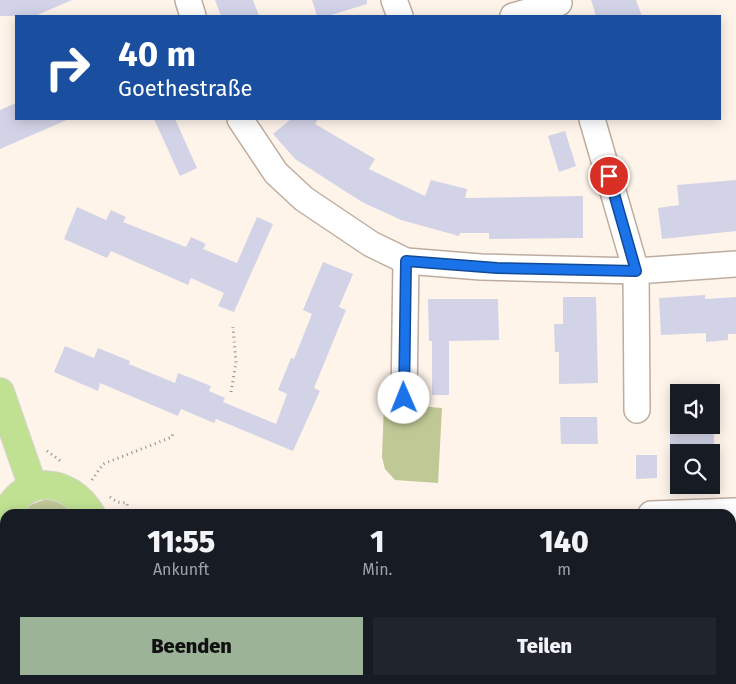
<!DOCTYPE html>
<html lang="de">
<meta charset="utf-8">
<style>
:root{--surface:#171b24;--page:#20242c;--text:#f1f3f6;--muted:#9ea1a6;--accent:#9db398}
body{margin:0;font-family:"Fira Sans",sans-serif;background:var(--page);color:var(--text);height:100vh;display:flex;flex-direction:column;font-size:19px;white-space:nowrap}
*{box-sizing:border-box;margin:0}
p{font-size:16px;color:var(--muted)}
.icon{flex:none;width:28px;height:28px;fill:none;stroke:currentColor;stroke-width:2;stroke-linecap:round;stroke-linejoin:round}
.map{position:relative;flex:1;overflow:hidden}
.drawer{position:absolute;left:0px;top:509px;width:736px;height:176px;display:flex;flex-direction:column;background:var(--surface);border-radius:15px 15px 0 0;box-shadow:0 2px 12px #0003}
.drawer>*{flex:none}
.guide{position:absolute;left:15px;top:15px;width:706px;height:105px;border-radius:0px;box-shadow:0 2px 12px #0003;background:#1a4fa0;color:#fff;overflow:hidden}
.fabs{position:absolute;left:670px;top:384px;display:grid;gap:10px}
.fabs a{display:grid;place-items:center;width:50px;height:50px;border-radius:0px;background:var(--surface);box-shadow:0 2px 12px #0003;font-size:25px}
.pin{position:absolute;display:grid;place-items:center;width:42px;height:42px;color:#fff;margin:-21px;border:2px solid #fff;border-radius:50%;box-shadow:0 1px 5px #0007}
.me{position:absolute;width:55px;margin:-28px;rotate:359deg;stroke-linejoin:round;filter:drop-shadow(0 0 4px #0008)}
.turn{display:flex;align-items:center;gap:18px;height:105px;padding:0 20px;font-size:22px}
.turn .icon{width:65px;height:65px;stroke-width:2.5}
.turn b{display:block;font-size:35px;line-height:42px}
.eta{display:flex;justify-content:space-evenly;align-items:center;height:85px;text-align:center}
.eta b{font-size:30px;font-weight:800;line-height:35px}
.primary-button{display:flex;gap:10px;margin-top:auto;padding:10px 20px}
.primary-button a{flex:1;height:58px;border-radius:0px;background:var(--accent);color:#111;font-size:20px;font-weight:800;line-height:58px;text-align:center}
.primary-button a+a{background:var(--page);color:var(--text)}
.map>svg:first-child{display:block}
.green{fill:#c0c895}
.building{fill:#d3d3e8}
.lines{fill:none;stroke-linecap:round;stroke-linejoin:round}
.minor-casing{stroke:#bead9f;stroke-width:28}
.major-casing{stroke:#d8d6d5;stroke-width:30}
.path{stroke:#928a82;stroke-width:3;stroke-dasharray:1 4;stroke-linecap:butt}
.minor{stroke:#fff;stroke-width:25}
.major{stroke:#c0e192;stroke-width:28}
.route-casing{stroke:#114b97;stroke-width:12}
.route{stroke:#1a73e8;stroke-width:9}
</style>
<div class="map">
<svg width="736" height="684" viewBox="0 0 736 684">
<rect width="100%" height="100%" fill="#fff4ea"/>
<!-- green -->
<g class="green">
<polygon points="384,403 442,408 438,483 395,480 385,469 382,457"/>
<polygon points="49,498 58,500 76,514 23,514 30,505"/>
<polygon points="134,680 193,680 193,684 136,684"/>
</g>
<!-- building -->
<g class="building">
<polygon points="0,0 72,0 35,16 0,16"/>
<polygon points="215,0 253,0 259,16 221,16"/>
<polygon points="312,0 367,0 367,4 328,16 317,16"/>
<polygon points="591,0 636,0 642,16 596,16"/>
<polygon points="16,103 16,119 69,119 0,149 0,110"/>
<polygon points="154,119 175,119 197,168 180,176"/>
<polygon points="291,119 318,119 315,124 375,159 369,169 425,196 431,180 467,189 465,198 583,196 583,238 489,239 489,233 460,233 459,236 401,220 362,202 295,159 273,134"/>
<polygon points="565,131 576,166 559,172 548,136"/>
<polygon points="736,180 736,231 662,239 658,208 679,205 677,185"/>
<polygon points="77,207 106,220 111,210 126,217 123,222 186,247 191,237 206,244 203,249 237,263 257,217 273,224 234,312 218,306 224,293 191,278 188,285 111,251 107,258 64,239"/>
<polygon points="323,262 353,274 339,307 346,310 314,388 320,391 293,451 216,419 214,423 181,409 178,416 100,383 98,391 54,372 65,346 94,358 98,348 130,361 129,364 175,383 178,373 211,386 209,391 225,398 223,402 276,424 287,394 278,390 291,358 294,359 312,314 303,310"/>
<polygon points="705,295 705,299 736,297 736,334 728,334 728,340 706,342 706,333 661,335 659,298"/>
<polygon points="563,297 596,297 598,383 559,384 559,352 555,352 554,324 563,324"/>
<polygon points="428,299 498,299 499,340 449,341 449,395 432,395 432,341 429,341"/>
<polygon points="560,417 597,417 598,444 561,444"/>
<rect x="670" y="425" width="44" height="26"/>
<polygon points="636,455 657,455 657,478 636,479"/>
</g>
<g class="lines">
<defs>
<g id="minor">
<polyline points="188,0 193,16"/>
<polyline points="394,0 400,16"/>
<polyline points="513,16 559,3"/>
<polyline points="240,119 276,173 304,199 371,244 406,261 481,267 636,271 736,264"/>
<polyline points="592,119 636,271 637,410"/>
<polyline points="404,398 406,261"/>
<polyline points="651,514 736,511"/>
</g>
<g id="major">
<polyline points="0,392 33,487"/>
<path d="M 6,514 C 25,473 69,478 91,514"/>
<polyline points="5,515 2,532 5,547"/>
<polyline points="108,680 110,684"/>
</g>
</defs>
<!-- minor casing -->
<use href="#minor" class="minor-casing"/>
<!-- major casing -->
<use href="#major" class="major-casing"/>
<!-- path -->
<g class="path">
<polyline points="231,392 236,363 233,327"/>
<polyline points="47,451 62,462"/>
<polyline points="92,480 103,464 172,437 173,433"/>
<polyline points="110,497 117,502 127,503 128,514"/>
<polyline points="0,572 5,575"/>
<polyline points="323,684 323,680"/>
</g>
<!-- minor -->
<use href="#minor" class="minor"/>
<!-- major -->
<use href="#major" class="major"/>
</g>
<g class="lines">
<defs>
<polyline id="route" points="404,398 406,261 497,268 636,271 609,176"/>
</defs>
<!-- route casing -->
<use href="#route" class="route-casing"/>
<!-- route -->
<use href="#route" class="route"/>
</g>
</svg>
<div class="fabs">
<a><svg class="icon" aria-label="sound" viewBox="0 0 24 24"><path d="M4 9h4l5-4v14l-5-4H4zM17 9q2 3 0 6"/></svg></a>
<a><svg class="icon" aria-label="search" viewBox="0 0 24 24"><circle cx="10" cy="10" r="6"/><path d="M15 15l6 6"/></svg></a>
</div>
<div class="pin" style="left:609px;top:176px;background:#d93025"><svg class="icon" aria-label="arrive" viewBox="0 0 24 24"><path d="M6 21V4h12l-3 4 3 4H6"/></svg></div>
<svg class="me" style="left:404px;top:398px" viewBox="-20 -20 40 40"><circle r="19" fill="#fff"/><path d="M0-13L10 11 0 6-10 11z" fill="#1a73e8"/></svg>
<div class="guide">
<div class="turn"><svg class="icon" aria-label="right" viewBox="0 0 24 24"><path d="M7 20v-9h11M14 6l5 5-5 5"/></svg><div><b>40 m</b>Goethestraße</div></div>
</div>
<section class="drawer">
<div class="eta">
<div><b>11:55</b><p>Ankunft</p></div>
<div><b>1</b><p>Min.</p></div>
<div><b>140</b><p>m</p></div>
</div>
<div class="primary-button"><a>Beenden</a><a>Teilen</a></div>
</section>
</div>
